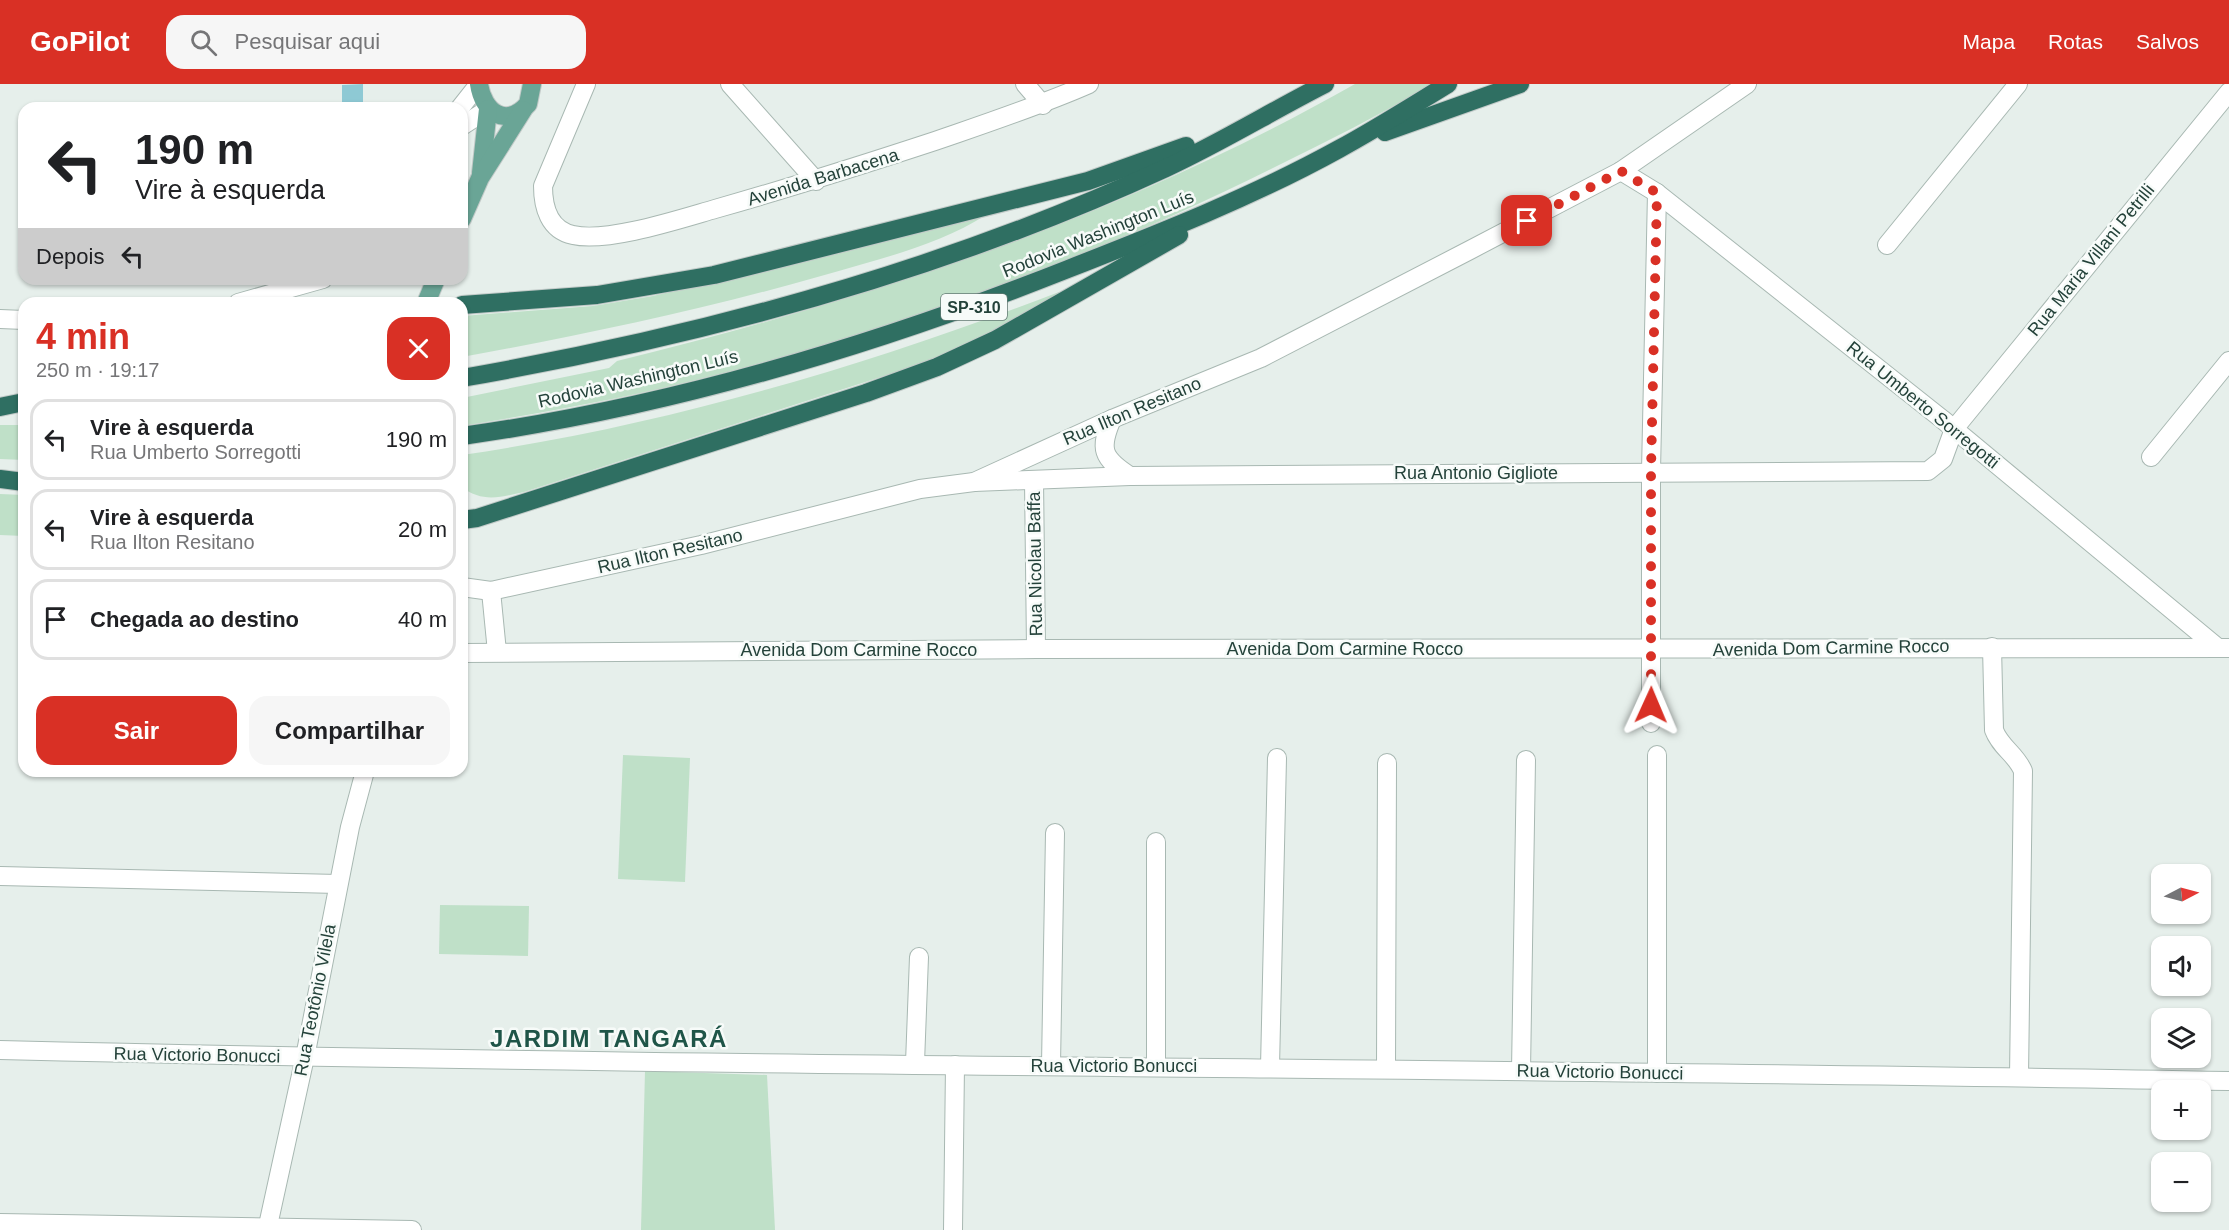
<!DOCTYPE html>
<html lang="pt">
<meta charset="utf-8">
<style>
:root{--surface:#fff;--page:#f6f6f6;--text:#202124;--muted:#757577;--line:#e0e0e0;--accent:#d93025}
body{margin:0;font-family:Arial,sans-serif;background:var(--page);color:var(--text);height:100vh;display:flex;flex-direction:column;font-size:22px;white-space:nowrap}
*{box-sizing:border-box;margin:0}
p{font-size:20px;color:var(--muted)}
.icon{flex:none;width:33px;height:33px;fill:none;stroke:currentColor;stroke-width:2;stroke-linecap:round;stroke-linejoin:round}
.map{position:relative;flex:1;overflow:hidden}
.drawer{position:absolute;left:18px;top:213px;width:450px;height:480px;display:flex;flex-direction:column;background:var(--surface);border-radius:18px;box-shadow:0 2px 4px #0004}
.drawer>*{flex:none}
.banner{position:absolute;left:18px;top:18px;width:450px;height:183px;border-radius:18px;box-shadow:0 2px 4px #0004;background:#fff;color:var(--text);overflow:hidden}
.needle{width:39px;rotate:84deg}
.tools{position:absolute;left:2151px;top:780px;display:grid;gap:12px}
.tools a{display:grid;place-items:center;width:60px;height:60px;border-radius:12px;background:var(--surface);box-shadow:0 2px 4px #0004;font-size:30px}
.pin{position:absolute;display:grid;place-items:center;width:51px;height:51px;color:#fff;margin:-26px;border-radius:12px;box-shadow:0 3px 9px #0006}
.me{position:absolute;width:66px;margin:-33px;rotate:1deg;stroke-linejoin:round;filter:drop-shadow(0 0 4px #0008)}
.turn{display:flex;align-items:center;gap:21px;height:126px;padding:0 18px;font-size:27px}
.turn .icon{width:78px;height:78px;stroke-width:2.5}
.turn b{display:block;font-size:42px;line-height:51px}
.then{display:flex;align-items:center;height:57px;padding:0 18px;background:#0003;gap:12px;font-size:22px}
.round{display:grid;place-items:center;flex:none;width:63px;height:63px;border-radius:18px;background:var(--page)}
.overview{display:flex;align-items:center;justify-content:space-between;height:102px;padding:0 18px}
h1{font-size:36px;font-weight:700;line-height:45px;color:var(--accent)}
.primary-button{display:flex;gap:12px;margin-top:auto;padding:12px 18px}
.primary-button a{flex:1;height:69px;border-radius:18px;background:var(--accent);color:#fff;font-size:24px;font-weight:700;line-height:69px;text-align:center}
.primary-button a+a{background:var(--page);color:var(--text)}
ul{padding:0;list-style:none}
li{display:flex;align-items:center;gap:18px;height:81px;margin:0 12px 9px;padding:0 6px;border:3px solid var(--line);border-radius:18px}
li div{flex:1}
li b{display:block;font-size:22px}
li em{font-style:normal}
header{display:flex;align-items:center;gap:36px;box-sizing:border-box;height:84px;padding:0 30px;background:var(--accent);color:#fff}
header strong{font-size:28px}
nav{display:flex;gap:33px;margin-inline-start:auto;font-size:21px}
.search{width:420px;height:54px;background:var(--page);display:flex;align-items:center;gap:15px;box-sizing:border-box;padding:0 21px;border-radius:18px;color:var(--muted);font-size:22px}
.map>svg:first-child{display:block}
.green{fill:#bfe0c8}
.water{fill:#8ec9d4}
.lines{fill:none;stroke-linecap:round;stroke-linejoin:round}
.minor-casing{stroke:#a8b8b2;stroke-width:20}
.major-casing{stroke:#c2cac8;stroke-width:20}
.highway-casing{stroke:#c2cac8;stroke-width:20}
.minor{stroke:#fff;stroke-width:18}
.major{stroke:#6aa596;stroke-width:18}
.highway{stroke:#2f6f62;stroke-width:18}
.route{stroke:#d93025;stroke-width:10;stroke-dasharray:0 18}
.labels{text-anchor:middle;stroke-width:5;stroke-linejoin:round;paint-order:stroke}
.shield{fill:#f7fbf9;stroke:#637a73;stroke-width:1.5}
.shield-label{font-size:16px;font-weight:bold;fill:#24423a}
.street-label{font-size:18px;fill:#24423a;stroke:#f7fbf9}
.district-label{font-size:24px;font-weight:bold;letter-spacing:1.5px;fill:#1f5548;stroke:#f7fbf9}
</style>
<header>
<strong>GoPilot</strong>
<div class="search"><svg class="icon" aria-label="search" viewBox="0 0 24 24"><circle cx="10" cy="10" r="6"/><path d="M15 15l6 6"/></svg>Pesquisar aqui</div>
<nav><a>Mapa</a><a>Rotas</a><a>Salvos</a></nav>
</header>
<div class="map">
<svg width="2229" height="1146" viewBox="0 0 2229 1146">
<rect width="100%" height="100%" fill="#e6efeb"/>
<!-- green -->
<g class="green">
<path d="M 1355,0 L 1431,0 C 1381,31 1327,57 1275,83 C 1097,172 909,241 716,291 C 632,313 547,328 462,342 L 462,314 L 609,284 L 617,277 C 874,214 1124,131 1355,0 Z"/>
<path d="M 986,131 C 937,162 876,176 821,192 C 702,226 583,251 462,273 L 462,232 L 593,222 L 653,212 Z"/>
<path d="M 1059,208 L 1062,212 L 961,263 L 915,282 L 524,408 C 501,413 482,419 462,403 L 462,371 C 668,341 865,282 1059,208 Z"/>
<polygon points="0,341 24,341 24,376 0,375"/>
<polygon points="0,410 24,411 24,452 0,451"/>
<polygon points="623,671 690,674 685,798 618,795"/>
<polygon points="440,821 529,822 528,872 439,870"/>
<polygon points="645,987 767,991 775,1146 641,1146"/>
</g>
<!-- water -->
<polygon class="water" points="363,0 363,24 342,24 342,1"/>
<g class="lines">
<defs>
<g id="minor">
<path d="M 586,0 L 543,102 C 543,123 549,146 573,151 C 607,159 680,135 715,125 C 789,104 862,81 935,57 C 987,39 1039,22 1089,0"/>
<polyline points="730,0 816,97"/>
<polyline points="1025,0 1043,21"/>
<polyline points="460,24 479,0"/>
<polyline points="462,42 488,25"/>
<polyline points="1621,87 1657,109 1942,335 2218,564"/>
<polyline points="1887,161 2018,0"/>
<polyline points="238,219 323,195"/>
<polyline points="0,235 24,236"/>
<path d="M 1112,335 C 1099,365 1102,374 1130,392"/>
<polyline points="2151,373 2229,277"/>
<polyline points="1034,396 1036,565"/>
<polyline points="974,398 1130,392 1928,387 1943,375 1954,345 2229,8"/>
<polyline points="462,503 491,507 701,461 920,405 974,398 1112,335 1261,274 1470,166 1621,87 1747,0"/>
<polyline points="491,507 497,568"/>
<path d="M 1992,563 L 1994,646 C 2000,663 2016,670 2023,687 L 2019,993"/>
<polyline points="462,569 1036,565 2229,564"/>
<polyline points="1651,639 1651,387 1657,109"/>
<polyline points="1156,758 1156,982"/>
<polyline points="0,792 338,800"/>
<path d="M 0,966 C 743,984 1486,983 2229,997"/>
<polyline points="915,979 919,873"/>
<polyline points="1051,981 1055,749"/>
<polyline points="1270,983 1277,674"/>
<polyline points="1386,985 1387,679"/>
<polyline points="1521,987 1526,676"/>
<polyline points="1657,989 1657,671"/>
<polyline points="0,1139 412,1146"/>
<polyline points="267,1146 305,973 350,743 365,687"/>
<polyline points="953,1146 955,981"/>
</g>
<g id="major">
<path d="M 479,0 C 483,28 506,45 528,20 L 532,0"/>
<polyline points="481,89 488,25"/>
<polyline points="462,135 480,94 523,26"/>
<polyline points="426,219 436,195"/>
</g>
<g id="highway">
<polyline points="1385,48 1520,0"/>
<polyline points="462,221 597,211 714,191 1088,97 1186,62"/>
<path d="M 462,294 C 703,252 943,187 1166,84 C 1220,59 1272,27 1325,0"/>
<polyline points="0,323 24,318"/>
<path d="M 462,352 C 670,323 873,262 1068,185 C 1160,149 1252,113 1339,65 C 1376,45 1412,22 1448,0"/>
<polyline points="0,395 24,398"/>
<polyline points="462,436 477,434 866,309 937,283 995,256 1179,151"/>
</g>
</defs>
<!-- minor casing -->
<use href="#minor" class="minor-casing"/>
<!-- major casing -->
<use href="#major" class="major-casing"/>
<!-- highway casing -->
<use href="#highway" class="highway-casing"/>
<!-- minor -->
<use href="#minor" class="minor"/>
<!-- major -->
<use href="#major" class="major"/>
<!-- highway -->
<use href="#highway" class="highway"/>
</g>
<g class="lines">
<!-- route -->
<polyline class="route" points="1527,137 1621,87 1657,109 1651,387 1651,621"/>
</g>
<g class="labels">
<!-- shield labels -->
<rect class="shield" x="941" y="210" width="66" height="26" rx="4.5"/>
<g class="shield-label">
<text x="974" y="229">SP-310</text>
</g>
<!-- street labels -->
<g class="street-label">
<text transform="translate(823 93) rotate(-17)" y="6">Avenida Barbacena</text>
<text transform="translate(1098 150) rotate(-22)" y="6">Rodovia Washington Luís</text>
<text transform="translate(2091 176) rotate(-51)" y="6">Rua Maria Villani Petrilli</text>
<text transform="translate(638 295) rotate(-13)" y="6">Rodovia Washington Luís</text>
<text transform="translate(1923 321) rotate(39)" y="6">Rua Umberto Sorregotti</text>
<text transform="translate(1132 327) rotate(-23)" y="6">Rua Ilton Resitano</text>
<text x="1476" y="395">Rua Antonio Gigliote</text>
<text transform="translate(670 467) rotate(-13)" y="6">Rua Ilton Resitano</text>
<text transform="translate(1035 480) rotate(-91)" y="6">Rua Nicolau Baffa</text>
<text transform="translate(1831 564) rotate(-1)" y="6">Avenida Dom Carmine Rocco</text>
<text x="1345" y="571">Avenida Dom Carmine Rocco</text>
<text x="859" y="572">Avenida Dom Carmine Rocco</text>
<text transform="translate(315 916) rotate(-79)" y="6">Rua Teotônio Vilela</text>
<text transform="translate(197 971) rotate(1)" y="6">Rua Victorio Bonucci</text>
<text x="1114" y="988">Rua Victorio Bonucci</text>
<text transform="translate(1600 988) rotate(1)" y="6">Rua Victorio Bonucci</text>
</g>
<!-- district labels -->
<g class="district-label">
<text x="609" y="963">JARDIM TANGARÁ</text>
</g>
</g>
</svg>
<div class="tools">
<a><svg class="needle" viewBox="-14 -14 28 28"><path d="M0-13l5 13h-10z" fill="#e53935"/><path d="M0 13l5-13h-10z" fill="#757577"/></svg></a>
<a><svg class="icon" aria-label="sound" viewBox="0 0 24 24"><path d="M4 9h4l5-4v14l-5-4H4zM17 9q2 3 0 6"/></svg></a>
<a><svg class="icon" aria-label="layers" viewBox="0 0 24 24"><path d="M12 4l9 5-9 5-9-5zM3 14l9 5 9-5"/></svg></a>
<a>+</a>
<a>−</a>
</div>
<div class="pin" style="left:1527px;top:137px;background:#d93025"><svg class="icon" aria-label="arrive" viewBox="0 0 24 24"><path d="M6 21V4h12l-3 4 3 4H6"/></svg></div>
<svg class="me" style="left:1651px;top:621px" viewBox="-20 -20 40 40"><path d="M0-17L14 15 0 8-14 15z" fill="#d93025" stroke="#fff" stroke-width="4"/></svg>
<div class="banner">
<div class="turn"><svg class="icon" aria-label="left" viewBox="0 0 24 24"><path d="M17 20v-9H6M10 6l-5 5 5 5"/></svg><div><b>190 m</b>Vire à esquerda</div></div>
<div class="then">Depois<svg class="icon" aria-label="left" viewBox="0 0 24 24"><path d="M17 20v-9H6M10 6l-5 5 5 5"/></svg></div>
</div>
<section class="drawer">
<div class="overview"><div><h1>4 min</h1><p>250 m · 19:17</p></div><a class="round" style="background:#d93025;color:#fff"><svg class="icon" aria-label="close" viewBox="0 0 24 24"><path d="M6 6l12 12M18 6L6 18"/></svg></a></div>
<ul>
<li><svg class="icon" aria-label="left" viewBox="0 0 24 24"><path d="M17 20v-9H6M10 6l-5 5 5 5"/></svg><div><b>Vire à esquerda</b><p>Rua Umberto Sorregotti</p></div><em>190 m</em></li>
<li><svg class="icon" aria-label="left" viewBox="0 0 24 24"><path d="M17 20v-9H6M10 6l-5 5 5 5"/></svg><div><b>Vire à esquerda</b><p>Rua Ilton Resitano</p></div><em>20 m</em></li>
<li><svg class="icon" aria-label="arrive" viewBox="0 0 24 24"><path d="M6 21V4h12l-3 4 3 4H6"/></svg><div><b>Chegada ao destino</b></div><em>40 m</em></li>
</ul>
<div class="primary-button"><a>Sair</a><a>Compartilhar</a></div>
</section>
</div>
